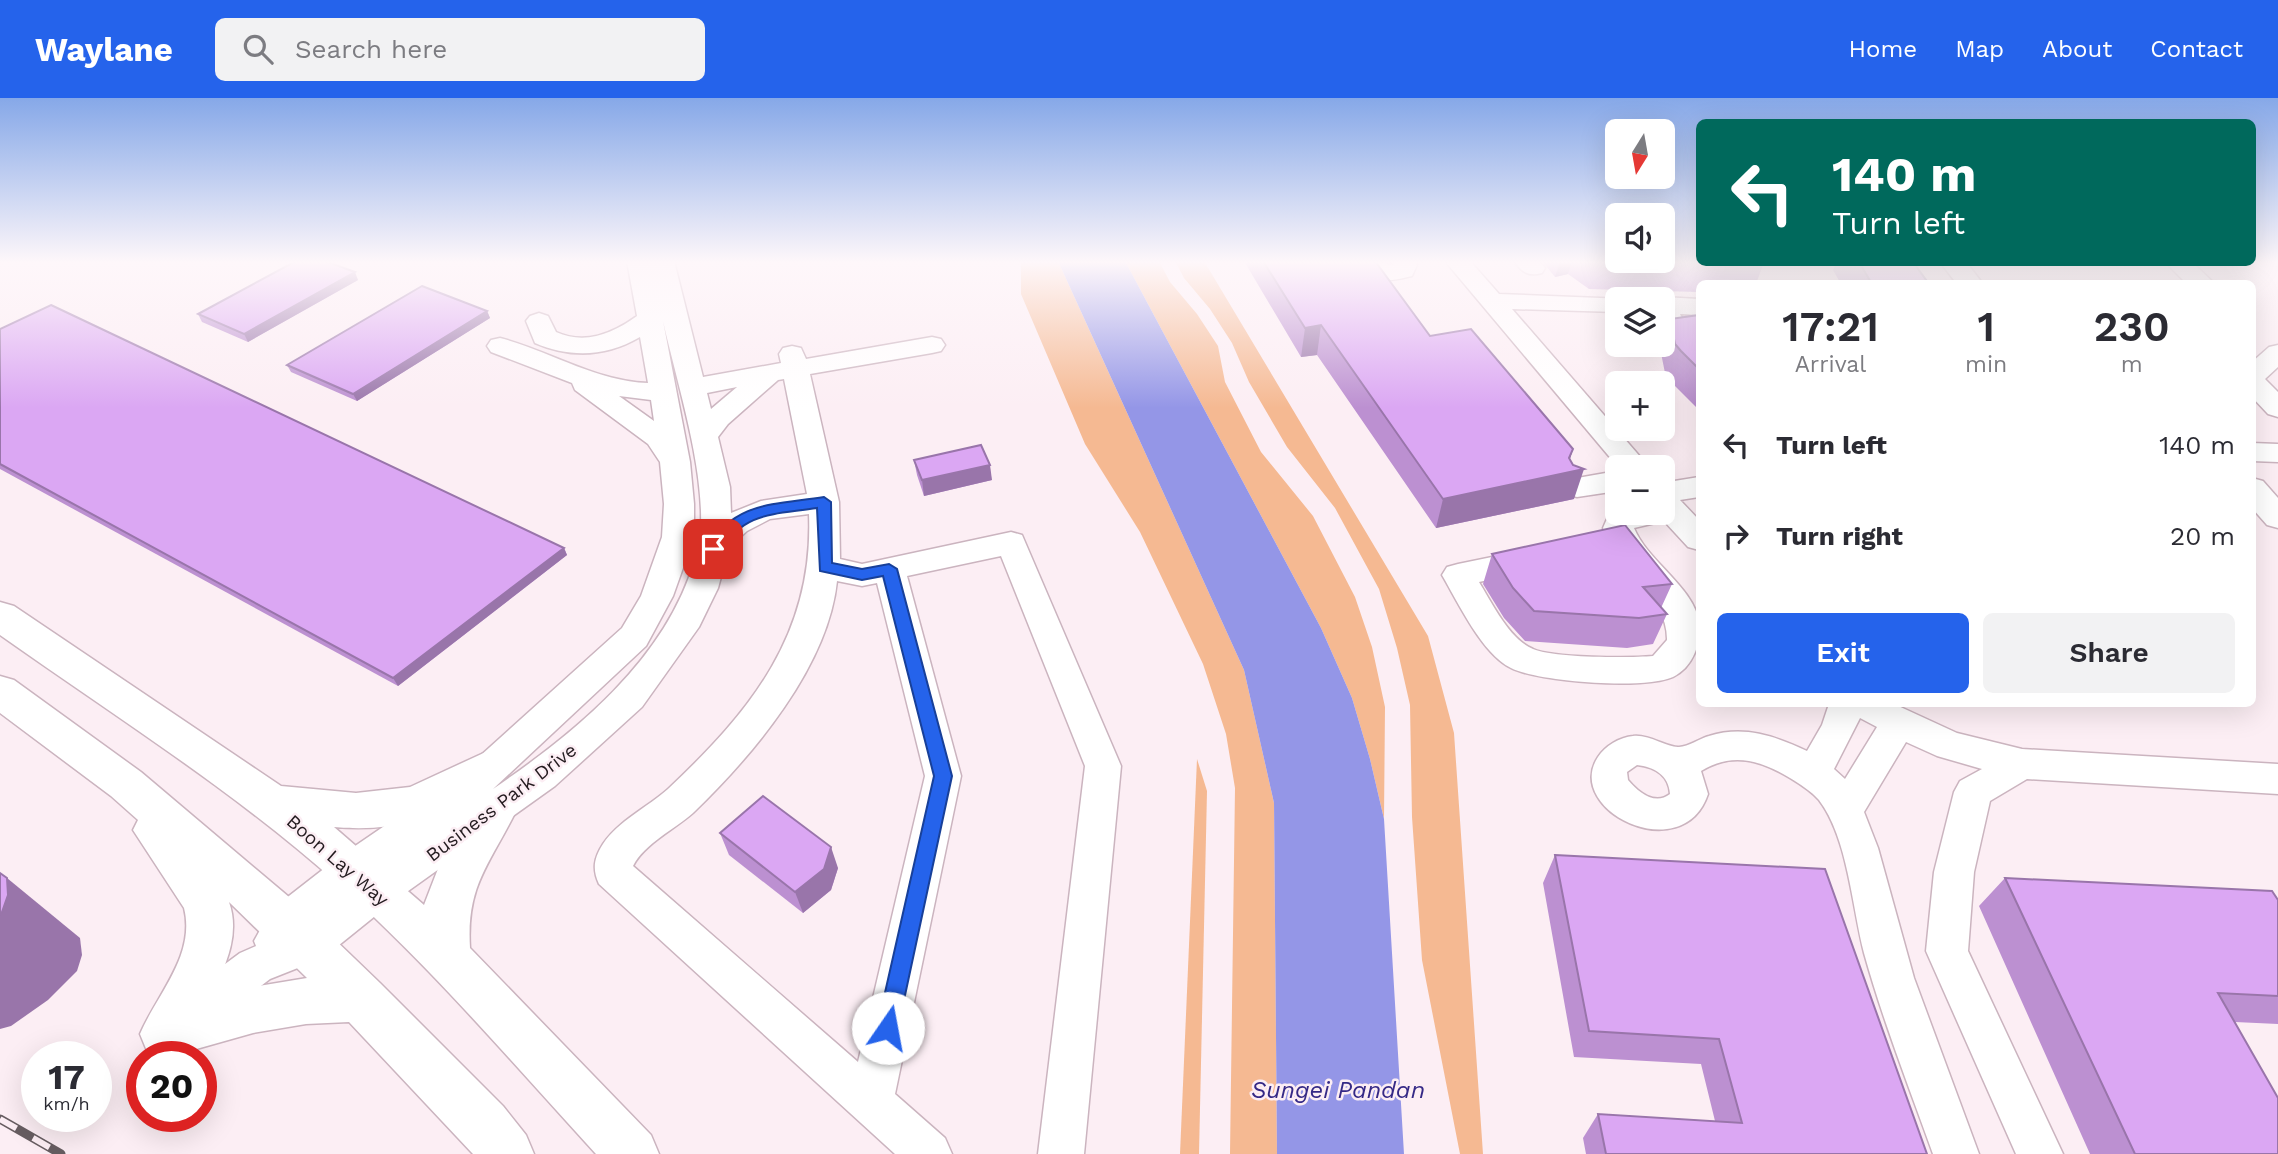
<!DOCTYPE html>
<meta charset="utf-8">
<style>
:root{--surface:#fff;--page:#f2f2f3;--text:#2b2b33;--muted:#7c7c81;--accent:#2563eb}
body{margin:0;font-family:"Work Sans",sans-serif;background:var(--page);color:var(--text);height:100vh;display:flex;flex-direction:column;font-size:26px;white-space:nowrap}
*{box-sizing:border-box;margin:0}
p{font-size:23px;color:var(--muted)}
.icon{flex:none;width:38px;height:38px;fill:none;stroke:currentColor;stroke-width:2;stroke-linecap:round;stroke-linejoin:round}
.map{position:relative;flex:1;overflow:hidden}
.sheet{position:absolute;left:1696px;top:182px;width:560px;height:427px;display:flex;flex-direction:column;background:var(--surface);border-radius:10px;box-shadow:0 7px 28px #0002}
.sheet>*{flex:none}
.guide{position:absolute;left:1696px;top:21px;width:560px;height:147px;border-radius:10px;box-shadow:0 7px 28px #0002;background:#00695c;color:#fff;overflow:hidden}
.needle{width:46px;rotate:191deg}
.tools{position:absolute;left:1605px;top:21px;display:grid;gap:14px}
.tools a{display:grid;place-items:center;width:70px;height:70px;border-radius:10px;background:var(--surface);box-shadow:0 7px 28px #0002;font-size:35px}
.speed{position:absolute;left:21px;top:943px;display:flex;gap:14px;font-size:35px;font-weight:700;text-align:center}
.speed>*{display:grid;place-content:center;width:91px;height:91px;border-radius:50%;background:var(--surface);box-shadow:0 7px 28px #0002;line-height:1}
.speed small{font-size:18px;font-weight:400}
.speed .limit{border:10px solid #d22;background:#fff;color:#111}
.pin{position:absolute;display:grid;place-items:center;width:60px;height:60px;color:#fff;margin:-30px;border-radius:14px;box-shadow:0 4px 10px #0006}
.me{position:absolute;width:77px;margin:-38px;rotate:12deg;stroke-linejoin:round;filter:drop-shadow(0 0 5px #0008)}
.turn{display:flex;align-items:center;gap:24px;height:147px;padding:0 21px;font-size:32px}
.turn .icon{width:91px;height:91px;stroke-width:2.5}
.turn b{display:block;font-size:49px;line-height:60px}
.eta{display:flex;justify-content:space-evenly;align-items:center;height:119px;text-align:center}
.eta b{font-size:42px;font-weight:600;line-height:49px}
.primary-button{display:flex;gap:14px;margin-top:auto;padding:14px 21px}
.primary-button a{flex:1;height:80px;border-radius:10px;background:var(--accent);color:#fff;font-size:28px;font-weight:600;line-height:80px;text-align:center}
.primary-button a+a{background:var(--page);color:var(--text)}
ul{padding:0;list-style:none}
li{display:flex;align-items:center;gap:21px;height:91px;padding:0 21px}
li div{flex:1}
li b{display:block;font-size:26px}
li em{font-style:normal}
header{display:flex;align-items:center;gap:42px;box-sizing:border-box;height:98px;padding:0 35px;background:var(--accent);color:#fff}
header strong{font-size:33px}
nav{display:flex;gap:38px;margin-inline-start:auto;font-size:24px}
.search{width:490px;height:63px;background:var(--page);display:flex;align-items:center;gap:18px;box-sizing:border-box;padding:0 24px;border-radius:10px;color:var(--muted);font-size:26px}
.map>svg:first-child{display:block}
.green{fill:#f5b992}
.water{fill:#9496e7}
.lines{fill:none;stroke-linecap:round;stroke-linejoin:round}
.minor-casing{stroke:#cbb4bf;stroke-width:3}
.major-casing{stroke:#cbb4bf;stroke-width:3}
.minor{fill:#fff;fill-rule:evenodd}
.major{fill:#fff;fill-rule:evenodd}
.rail-casing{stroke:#675d61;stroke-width:9}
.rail{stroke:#fceef4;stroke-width:6;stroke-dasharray:19;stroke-linecap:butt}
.wall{fill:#bc90d1}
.shaded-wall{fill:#9975aa}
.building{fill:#dba7f3;stroke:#9975aa;stroke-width:2}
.route{fill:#2563eb;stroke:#184099;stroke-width:2}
.labels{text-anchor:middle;stroke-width:5;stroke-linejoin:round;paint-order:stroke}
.street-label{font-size:19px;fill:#231b1f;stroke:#fceef4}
.near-water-label{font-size:24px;font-style:italic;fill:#352986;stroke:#fceef4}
</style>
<header>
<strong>Waylane</strong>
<div class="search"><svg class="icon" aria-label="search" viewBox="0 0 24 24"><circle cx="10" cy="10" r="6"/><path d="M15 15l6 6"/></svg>Search here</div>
<nav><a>Home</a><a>Map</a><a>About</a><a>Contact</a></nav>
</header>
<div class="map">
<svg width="2278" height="1056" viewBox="0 0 2278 1056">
<rect width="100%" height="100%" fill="#fceef4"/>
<!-- green -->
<g class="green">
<polygon points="1021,163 1058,163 1244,572 1274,705 1277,1056 1230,1056 1235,690 1226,636 1203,566 1140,434 1085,346 1021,196"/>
<polygon points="1125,163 1159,163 1170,184 1197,216 1218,248 1225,284 1261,354 1313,418 1355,499 1372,549 1385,609 1384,721 1370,661 1352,600 1321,530"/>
<polygon points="1175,163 1204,163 1428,538 1454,635 1483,1056 1460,1056 1422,862 1412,719 1410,607 1397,550 1379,491 1335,410 1287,349 1249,284 1232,245 1210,211 1184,180"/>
<polygon points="1197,661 1207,693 1199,1056 1180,1056"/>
</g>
<!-- water -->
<polygon class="water" points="1058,163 1125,163 1321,530 1352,600 1370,661 1384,721 1404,1056 1277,1056 1274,705 1244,572"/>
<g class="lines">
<defs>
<g id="minor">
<path d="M 627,163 L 674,163 L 703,279 L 781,265 L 779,256 L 783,250 L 792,248 L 801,250 L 806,261 L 932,239 L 941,241 L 945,247 L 941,253 L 932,255 L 810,276 L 839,404 L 840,461 L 862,466 L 1011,434 L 1022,437 L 1121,668 L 1084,1056 L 1038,1056 L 1085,668 L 1001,458 L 907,478 L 961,678 L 895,996 L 945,1040 L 952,1056 L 895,1056 L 599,786 C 592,771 594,760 603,746 C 618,723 648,709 668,691 C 751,613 814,536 809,416 L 770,421 L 747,433 L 735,444 L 728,453 L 718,490 L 699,529 L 642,609 L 555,688 L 390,806 L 323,860 L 270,881 L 193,940 L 178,946 L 163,940 L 157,926 L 163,912 L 240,855 L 256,848 L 254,843 L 271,812 L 339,759 L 459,677 L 622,530 L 641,498 L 662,439 L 664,406 L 660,364 L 648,346 L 575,292 L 572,285 L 491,254 L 487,248 L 491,242 L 500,240 C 550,253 595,283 648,285 L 640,239 C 606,259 570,260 535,245 L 526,223 L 530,218 L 539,215 L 548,218 L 556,234 C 585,247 612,236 637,218 ZM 663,223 C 677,285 703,365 701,427 C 701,439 697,452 694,464 C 665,562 575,635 493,691 L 646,548 L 673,498 L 694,439 L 694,406 L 690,364 ZM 784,281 L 807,396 L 761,403 L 731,415 L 730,389 L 718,339 L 728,326 L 778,282 ZM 737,289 L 711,311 L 707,295 ZM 619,298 L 651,302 L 654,323 ZM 837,483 L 862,488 L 877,485 L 925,678 L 858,964 L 633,768 C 644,746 675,731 693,715 C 753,657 828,569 837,483 Z"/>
<path d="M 1391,163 L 1415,163 L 1417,167 L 1412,178 C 1395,182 1374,188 1363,171 L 1366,166 L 1375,164 L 1393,167 Z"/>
<polygon points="1445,163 1470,163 1499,196 1626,201 1617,201 1617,214 1512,211 1649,369 1618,369"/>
<path d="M 1514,163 L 1539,163 L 1545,170 L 1542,175 C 1528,179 1522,174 1514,163 Z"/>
<polygon points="1940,164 1966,164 1983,186 1957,186"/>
<polygon points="2165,164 2192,164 2215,186 2187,186"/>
<path d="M 1663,199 L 1699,201 L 1699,217 L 1680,216 C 1682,220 1687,227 1687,232 C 1688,247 1663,249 1653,247 L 1662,247 L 1662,201 L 1654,201 Z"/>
<polygon points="2278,247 2278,269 2265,281 2278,294 2278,319 2268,316 2252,299 2252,264 2269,249"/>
<polygon points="2252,345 2278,346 2278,364 2252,363"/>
<polygon points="1617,373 1617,393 1577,399 1566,396 1562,389 1566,382"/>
<path d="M 1699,379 L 1699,399 L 1680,402 L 1699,422 L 1699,452 L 1688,449 L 1664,423 L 1634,430 C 1647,463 1695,490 1699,525 C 1701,546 1693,569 1673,579 C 1645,592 1538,584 1511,570 C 1482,556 1458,504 1442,477 L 1447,469 L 1458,466 L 1531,451 L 1542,454 L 1547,462 L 1542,470 L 1479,484 C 1492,505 1509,541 1533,551 C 1553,560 1630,560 1653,558 L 1667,542 C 1668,499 1619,473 1603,430 L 1609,416 L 1662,415 L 1662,385 Z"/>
<polygon points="2252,380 2263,383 2278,400 2278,430 2267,427 2252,410"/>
<path d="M 1829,606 L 1894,606 L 1957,635 L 2022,651 L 2278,666 L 2278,696 L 2027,681 L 1990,703 L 1974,774 L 1968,853 L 2063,1056 L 2016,1056 L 1926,853 L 1934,774 L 1954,694 L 1960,683 L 1982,671 L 1937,658 L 1906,644 L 1864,714 L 1878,750 L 1914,880 L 1979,1056 L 1933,1056 C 1909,989 1883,923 1864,855 C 1852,809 1848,740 1819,702 C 1811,693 1800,686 1790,680 C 1760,662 1732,654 1701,673 L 1708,696 C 1683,771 1563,712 1598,659 C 1605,648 1620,639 1633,638 C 1649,636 1668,650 1679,649 C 1688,649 1701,640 1709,638 C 1744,627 1775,638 1807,653 L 1822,627 ZM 1860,620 L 1877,629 L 1845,681 L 1834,671 ZM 1637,667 C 1654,669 1669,677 1670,696 C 1655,708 1638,694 1628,682 L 1627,674 Z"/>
</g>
<g id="major">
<path d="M 0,504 L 14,508 L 281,688 L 356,695 L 410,689 L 488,653 L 503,658 L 509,670 C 501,686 487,690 471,699 C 423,723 389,734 334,729 L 424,807 L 441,763 L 479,700 L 494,695 L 509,700 L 516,713 C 490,766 466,787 470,850 L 651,1037 L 659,1056 L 596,1056 C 512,964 430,868 337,785 C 233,692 113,617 0,537 Z"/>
<path d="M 0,578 L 14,582 L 141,674 L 302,810 L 380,885 L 503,1008 L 526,1037 L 534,1056 L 473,1056 L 349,924 L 306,926 L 253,935 L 168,959 L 147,953 L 140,936 C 157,896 196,857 184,810 L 133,732 L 138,722 L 111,698 L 0,615 ZM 229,804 L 307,880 L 253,889 L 211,900 C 224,870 241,838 229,804 Z"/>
</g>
</defs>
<!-- minor casing -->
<use href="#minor" class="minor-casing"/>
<!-- major casing -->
<use href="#major" class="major-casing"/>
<!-- minor -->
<use href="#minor" class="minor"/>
<!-- major -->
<use href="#major" class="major"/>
<defs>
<polyline id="rail" points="0,1021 61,1056"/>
</defs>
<!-- rail casing -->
<use href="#rail" class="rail-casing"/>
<!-- rail -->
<use href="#rail" class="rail"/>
</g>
<!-- wall -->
<g class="wall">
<polygon points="1244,163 1375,163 1430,238 1573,351 1570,361 1574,401 1436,430 1317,257 1301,259"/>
<polygon points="1542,163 1699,163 1764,164 1756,186 1699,186 1699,194 1589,191 1568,176 1555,179"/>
<polygon points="1837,164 1913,164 1929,186 1841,186 1833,172"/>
<polygon points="358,182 248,244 202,224 198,216"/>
<polygon points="487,213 490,220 357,303 291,274 287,267"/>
<polygon points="1699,217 1699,312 1670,283 1665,275 1660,250 1661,247 1662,247 1662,243 1670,221"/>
<polygon points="0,231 564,450 567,457 398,588 0,371"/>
<polygon points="914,362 992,382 924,398 917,377"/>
<polygon points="1492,456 1672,486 1661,510 1667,516 1653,546 1627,550 1525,543 1504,520 1483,486"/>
<polygon points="720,735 838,770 831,792 803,815 729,757"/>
<polygon points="1555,757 1927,1056 1586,1056 1583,1040 1598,1016 1715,1023 1701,966 1574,959 1543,785"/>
<polygon points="2005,780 2278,802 2278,926 2235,924 2278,1056 2090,1056 1979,808"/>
</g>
<!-- shaded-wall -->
<g class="shaded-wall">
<polygon points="1560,163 1572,163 1568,176 1555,179"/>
<polygon points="355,174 358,182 248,244 244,236"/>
<polygon points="487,213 490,220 357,303 353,296"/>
<polygon points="1321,227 1317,257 1301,259 1305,230"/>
<polygon points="1573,351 1565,375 1584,371 1574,401 1436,430 1443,401"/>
<polygon points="990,367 992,382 924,398 922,382"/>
<polygon points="564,450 567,457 398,588 393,580"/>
<polygon points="831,749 838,770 831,792 803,815 795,794"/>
<polygon points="7,780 80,840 82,857 77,873 48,902 11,928 0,931 0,816"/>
</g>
<!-- building -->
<g class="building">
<polygon points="296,163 325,163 355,174 244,236 198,216"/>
<polygon points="1263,163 1375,163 1430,238 1471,231 1573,351 1569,360 1573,367 1584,371 1443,401 1321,227 1305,230"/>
<polygon points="1619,163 1699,163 1699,164 1764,164 1764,166"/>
<polygon points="1859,164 1913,164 1929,186 1872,186"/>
<polygon points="422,188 487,213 353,296 287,267"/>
<polygon points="51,207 564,450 393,580 0,366 0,231"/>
<polygon points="1699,217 1699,271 1681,253 1675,246 1670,221"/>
<polygon points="981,347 990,367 922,382 914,362"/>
<polygon points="1625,427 1672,486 1643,489 1667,516 1639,520 1534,513 1513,490 1492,456"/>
<polygon points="763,698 831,749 824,771 795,794 720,735"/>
<polygon points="1555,757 1825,771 1927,1056 1606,1056 1598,1016 1742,1025 1719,941 1589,933"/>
<polygon points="0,775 7,780 8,797 2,814 0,816"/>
<polygon points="2005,780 2272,793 2278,802 2278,898 2218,895 2278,1000 2278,1056 2135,1056"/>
</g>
<!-- sky -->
<linearGradient id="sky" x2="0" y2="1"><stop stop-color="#86a8e8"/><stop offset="0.53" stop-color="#fef7fa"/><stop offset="1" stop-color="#fef7fa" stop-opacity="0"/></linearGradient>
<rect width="2278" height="310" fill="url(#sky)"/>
<!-- route -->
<path class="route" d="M 824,399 L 831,404 L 832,465 L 862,471 L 889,466 L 897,471 L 952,678 L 898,930 L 895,937 L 888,940 L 880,937 L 877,930 L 934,678 L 883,478 L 862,482 L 820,473 L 817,410 C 773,417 745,413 719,454 L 708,454 L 706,451 C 735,403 773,407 824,399 Z"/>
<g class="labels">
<!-- street labels -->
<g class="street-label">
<text transform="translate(501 704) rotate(-37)" y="7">Business Park Drive</text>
<text transform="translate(338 762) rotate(41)" y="7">Boon Lay Way</text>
</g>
<!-- near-water labels -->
<g class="near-water-label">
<text x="1338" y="1000">Sungei Pandan</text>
</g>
</g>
</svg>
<div class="tools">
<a><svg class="needle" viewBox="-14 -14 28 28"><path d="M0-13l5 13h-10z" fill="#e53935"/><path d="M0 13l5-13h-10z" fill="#7c7c81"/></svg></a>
<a><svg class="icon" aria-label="sound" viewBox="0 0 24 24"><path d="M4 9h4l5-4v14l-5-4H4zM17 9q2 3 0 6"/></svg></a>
<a><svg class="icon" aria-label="layers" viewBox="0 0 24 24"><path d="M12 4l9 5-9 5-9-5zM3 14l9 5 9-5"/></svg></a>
<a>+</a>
<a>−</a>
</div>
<div class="speed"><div>17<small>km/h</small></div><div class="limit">20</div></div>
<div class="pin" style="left:713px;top:451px;background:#d93025"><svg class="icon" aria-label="arrive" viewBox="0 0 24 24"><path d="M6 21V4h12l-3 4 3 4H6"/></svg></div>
<svg class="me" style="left:888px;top:930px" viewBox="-20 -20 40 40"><circle r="19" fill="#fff"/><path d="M0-13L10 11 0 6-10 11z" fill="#2563eb"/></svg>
<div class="guide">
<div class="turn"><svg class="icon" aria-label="left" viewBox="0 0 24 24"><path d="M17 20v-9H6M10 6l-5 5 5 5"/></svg><div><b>140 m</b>Turn left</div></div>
</div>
<section class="sheet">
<div class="eta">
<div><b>17:21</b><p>Arrival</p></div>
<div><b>1</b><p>min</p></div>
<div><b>230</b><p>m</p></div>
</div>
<ul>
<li><svg class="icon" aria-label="left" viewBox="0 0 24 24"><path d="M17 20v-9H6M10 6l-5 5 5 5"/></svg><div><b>Turn left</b></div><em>140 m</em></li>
<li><svg class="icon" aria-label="right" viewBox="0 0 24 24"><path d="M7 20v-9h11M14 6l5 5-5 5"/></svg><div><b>Turn right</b></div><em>20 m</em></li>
</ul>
<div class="primary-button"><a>Exit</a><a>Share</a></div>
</section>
</div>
